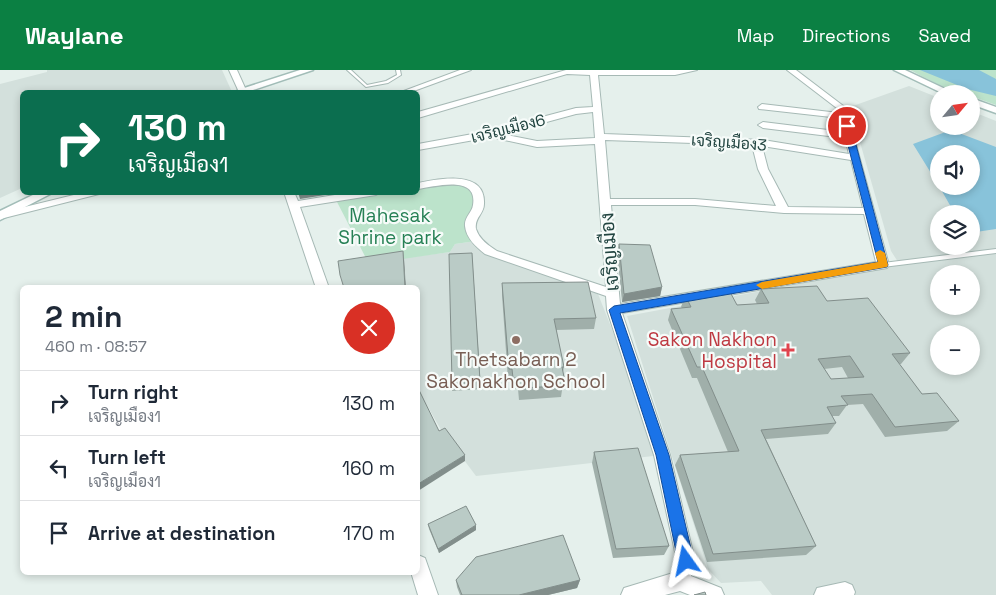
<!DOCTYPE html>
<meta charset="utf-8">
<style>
:root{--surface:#fff;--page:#f6f6f7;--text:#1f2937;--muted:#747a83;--line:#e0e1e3;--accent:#0b8043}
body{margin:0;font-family:"Space Grotesk",Sarabun,sans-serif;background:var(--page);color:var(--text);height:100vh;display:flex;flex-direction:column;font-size:19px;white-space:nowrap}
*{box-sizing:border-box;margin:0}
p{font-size:16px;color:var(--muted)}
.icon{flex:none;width:28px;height:28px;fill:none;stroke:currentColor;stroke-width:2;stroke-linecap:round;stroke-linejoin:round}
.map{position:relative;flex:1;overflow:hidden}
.sheet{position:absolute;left:20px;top:215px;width:400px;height:290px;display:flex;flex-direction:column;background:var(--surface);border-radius:8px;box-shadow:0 2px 8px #0003}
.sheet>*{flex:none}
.top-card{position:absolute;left:20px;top:20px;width:400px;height:105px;border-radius:8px;box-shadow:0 2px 8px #0003;background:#0b6e4f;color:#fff;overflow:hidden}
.needle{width:32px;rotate:61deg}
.buttons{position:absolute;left:930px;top:15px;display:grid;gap:10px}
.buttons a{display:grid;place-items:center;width:50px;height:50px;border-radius:50%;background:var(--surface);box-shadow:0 2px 8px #0003;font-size:25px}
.pin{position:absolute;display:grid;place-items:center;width:42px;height:42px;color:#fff;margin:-21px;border:2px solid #fff;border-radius:50%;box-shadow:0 1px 5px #0007}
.me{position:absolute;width:55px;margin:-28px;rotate:348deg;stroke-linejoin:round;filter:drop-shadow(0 0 4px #0008)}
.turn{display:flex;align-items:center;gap:18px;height:105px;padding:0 25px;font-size:22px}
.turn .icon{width:65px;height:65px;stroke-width:2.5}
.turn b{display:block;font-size:35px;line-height:42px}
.round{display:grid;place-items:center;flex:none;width:52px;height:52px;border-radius:26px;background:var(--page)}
.headline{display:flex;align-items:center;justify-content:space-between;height:85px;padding:0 25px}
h1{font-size:30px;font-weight:800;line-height:38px}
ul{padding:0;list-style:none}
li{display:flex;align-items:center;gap:15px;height:65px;padding:0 25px;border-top:1px solid var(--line)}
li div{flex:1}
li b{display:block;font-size:19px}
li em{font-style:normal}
header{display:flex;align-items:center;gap:30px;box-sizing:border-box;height:70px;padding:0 25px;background:var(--accent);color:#fff}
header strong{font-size:24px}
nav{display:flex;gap:28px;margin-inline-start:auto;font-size:18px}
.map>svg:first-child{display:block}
.built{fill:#d3e0dc;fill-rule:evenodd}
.green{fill:#bce3cb}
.water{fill:#88c3da}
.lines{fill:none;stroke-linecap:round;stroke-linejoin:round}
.lane-casing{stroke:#a6b9b5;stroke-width:2}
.street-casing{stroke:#a6b9b5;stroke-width:2}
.secondary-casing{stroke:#a2bdb8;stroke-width:3}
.lane{fill:#fff;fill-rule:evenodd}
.street{fill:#fff;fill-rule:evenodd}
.secondary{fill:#fff;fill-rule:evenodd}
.wall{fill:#a0afaa;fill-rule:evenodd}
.shaded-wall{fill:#828e8b}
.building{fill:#bacbc6;stroke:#828e8b;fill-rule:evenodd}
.route{fill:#1a73e8;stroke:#114b97}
.slow{fill:#f59e0b}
.education-dot{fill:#8d6e63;stroke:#f6fbf9;stroke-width:2}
.health-dot{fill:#e0444e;stroke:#f6fbf9;stroke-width:2}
.labels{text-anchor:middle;stroke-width:4.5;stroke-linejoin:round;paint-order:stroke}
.far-street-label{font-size:16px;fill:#214440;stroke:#f6fbf9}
.park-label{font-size:19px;fill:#268055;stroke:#f6fbf9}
.street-label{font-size:19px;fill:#214440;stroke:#f6fbf9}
.health-label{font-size:19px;fill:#be3a42;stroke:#f6fbf9;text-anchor:end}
.education-label{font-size:19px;fill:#785e54;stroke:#f6fbf9}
</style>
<header>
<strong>Waylane</strong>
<nav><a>Map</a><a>Directions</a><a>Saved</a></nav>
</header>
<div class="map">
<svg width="996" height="525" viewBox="0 0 996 525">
<rect width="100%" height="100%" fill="#e5f0ec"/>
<!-- built -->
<g class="built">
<polygon points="47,0 222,0 232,22 22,22 22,118 0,128 0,14 47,2"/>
<path d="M 909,16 L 939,28 L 939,56 L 971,56 L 971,41 L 996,51 L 996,525 L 772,525 L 761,511 L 721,513 L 708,499 L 627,246 L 900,195 L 891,181 L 850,37 ZM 939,84 L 971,84 L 971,116 L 939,116 ZM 939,144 L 971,144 L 971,176 L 939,176 ZM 939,204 L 971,204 L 971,236 L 939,236 ZM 939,264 L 971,264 L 971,296 L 939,296 Z"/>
<polygon points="476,171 492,186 598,224 662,385 476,406 440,358 418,320 418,218 406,217 404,188 450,182 455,174"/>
</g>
<!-- green -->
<g class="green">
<path d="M 910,0 L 996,0 L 996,35 L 971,26 L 971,24 C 953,24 926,8 910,0 Z"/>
<polygon points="461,111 476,121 470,150 476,171 455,174 450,182 369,194 336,130 387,123 418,122 418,118"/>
</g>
<!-- water -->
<g class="water">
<polygon points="920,0 979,0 996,9 996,26 967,19"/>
<polygon points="951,60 996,77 996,159 976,162 971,161 971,144 955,144 939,116 971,116 971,84 939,84 939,116 913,74"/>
</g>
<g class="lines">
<defs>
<g id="lane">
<polygon points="347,0 351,0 367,15 386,11 397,5 396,0 400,0 401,5 388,13 366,17"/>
<polygon points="996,179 996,183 883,197 880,195 883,193"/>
</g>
<g id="street">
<polygon points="229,0 237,0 246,20 245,22 239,22"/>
<polygon points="460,0 471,0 411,22 401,22"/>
<path d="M 566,0 L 697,0 L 675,5 L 598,5 L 604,64 L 763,70 L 849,84 L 845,68 L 763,58 L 758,55 L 763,52 L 844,62 L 840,48 L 759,39 L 758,37 L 762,34 L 839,43 L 838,39 L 787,0 L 796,0 L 846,38 L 889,195 L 887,198 L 622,243 L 670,385 L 695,491 L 691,506 L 721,518 L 724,525 L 690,525 L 680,521 L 665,525 L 621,525 L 624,518 L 673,503 L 677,491 L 654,385 L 607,240 L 606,226 L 485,184 C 476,177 466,168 465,156 C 464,147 472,143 473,135 C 478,104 434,117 418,119 L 418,113 C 438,109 486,99 484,134 C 484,144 474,148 476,159 C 479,169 489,176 497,181 L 606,217 L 595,74 L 537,77 L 491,67 L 418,80 L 418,74 L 489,61 L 576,38 L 593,37 L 590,5 L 567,4 L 418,48 L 418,42 ZM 593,42 L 595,68 L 537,71 L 502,64 L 576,44 ZM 605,70 L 752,75 L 758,99 L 776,136 L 695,129 L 610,129 ZM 762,76 L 851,90 L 863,138 L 788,137 L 768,99 ZM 611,135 L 695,135 L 784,143 L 864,144 L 876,192 L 620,234 Z"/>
<polygon points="86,122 107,122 0,149 0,143"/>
<polygon points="284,122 294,122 298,131 353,122 381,122 376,125 300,137 329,218 316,218"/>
<polygon points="418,485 425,488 438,525 418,525 411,502 418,502"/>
<polygon points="845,512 852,515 855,522 854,525 814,525 817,518"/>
</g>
<g id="secondary">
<polygon points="300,0 313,0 247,22 239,22 238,20"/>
<polygon points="894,0 905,0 956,24 944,24"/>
<polygon points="971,28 996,37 996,43 971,34"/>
<polygon points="39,122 54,122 0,150 0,141"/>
</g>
</defs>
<!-- lane casing -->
<use href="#lane" class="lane-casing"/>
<!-- street casing -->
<use href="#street" class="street-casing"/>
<!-- secondary casing -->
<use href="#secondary" class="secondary-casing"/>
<!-- lane -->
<use href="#lane" class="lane"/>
<!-- street -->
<use href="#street" class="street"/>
<!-- secondary -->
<use href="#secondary" class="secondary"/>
</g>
<!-- wall -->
<g class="wall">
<polygon points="619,174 662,217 660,226 622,232 617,182"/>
<polygon points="472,183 481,319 452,321 452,312"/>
<polygon points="502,213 596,248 594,259 556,260 564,297 563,302 564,307 561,327 519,330 518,319 513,319 512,310 508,310 502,225"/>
<path d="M 761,219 L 827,231 L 910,283 L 901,294 L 899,294 L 922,324 L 959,351 L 947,361 L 885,367 L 863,334 L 847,335 L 839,346 L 832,346 L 836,353 L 828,364 L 766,369 L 816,476 L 806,485 L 707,492 L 675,395 L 680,385 L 728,382 L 697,308 L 692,308 L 668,250 L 671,239 L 682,238 L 681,237 L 685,225 L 737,235 L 757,234 L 755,230 ZM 842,297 L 848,308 L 831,309 L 824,299 Z"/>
<polygon points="594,382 669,476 664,485 613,488 592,393"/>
<polygon points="428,454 476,460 439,483 429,459"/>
<polygon points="456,510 580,510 577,518 548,525 460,525 457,517"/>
</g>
<!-- shaded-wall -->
<g class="shaded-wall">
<polygon points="298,122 338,122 338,123 300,129"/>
<polygon points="403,181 404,188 406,218 405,218"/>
<polygon points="662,217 660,226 622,232 624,224"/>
<polygon points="465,385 465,391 418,421 418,414"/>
<polygon points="476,455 476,460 439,483 438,479"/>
<polygon points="580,510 577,518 548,525 519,525"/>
</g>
<!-- building -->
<g class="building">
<polygon points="619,174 650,175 662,217 624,224"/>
<polygon points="403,181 405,218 344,218 340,205 338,191"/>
<polygon points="472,183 480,311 452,312 449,184"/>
<polygon points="588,212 596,248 554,249 564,297 562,297 564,307 561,308 563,316 519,318 518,308 513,308 512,299 509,299 502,213"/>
<path d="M 817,216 L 827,231 L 868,228 L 910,283 L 892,284 L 922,324 L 937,323 L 959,351 L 895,357 L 872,324 L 841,326 L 848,335 L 827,337 L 836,353 L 761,360 L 816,476 L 713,484 L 680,385 L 739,381 L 702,297 L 697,297 L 671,239 L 691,237 L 685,225 L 730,222 L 737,235 L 769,233 L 761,219 ZM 850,286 L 864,307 L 831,309 L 818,289 Z"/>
<polygon points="418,318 439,361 445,358 465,385 418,414"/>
<polygon points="638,378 669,476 616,479 594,382"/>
<polygon points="466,436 476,455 438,479 428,454"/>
<polygon points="563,465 580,510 519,525 462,525 456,510 476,487"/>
<polygon points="705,522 706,525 694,525"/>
</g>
<!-- route -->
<polygon class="route" points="847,54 851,56 888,195 887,197 620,243 669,385 694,491 691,497 686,499 680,497 678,491 656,385 609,240 614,236 878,192 843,56"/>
<!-- slow -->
<polygon class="slow" points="880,180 885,183 888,195 887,197 762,219 756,215 762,212 878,192 875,183"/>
<!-- markers -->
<circle class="education-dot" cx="516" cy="270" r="5"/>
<path class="health-dot" d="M785.5 272.5h5v5h5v5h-5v5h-5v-5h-5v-5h5z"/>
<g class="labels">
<!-- far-street labels -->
<g class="far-street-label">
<text transform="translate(508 58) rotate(-14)" y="6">เจริญเมือง6</text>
<text transform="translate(729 72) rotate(4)" y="6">เจริญเมือง3</text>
</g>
<!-- park labels -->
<g class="park-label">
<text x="390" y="152">Mahesak<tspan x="390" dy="22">Shrine park</tspan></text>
</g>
<!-- street labels -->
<g class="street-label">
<text transform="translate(609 182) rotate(-94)" y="7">เจริญเมือง</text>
</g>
<!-- health labels -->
<g class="health-label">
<text x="777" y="276">Sakon Nakhon<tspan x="777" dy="22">Hospital</tspan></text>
</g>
<!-- education labels -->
<g class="education-label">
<text x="516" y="296">Thetsabarn 2<tspan x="516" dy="22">Sakonakhon School</tspan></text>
</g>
</g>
</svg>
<div class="buttons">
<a><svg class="needle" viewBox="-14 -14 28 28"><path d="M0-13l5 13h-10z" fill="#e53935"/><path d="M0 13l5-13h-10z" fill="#747a83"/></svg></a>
<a><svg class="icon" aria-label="sound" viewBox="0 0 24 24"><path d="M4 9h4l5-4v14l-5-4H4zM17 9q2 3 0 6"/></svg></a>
<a><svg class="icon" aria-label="layers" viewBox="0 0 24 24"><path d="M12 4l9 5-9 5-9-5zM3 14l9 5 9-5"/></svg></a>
<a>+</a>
<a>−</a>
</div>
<div class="pin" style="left:847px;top:56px;background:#d93025"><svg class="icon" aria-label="arrive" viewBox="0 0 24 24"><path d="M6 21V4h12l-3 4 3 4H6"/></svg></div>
<svg class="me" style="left:686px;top:491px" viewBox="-20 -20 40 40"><path d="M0-17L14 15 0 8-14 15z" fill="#1a73e8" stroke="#fff" stroke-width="4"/></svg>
<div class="top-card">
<div class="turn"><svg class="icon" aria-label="right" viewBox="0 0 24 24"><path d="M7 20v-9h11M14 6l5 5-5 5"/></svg><div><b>130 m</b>เจริญเมือง1</div></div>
</div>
<section class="sheet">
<div class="headline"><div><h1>2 min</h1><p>460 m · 08:57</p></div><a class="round" style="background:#d93025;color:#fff"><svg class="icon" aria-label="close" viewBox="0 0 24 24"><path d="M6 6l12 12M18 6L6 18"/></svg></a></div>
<ul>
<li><svg class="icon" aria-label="right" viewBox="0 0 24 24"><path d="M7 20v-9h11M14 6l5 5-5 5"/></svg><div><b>Turn right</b><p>เจริญเมือง1</p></div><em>130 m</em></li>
<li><svg class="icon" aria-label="left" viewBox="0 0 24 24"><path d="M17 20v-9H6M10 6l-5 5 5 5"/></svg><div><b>Turn left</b><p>เจริญเมือง1</p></div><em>160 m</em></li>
<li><svg class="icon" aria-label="arrive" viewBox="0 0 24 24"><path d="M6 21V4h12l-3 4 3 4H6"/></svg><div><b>Arrive at destination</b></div><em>170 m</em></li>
</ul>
</section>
</div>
